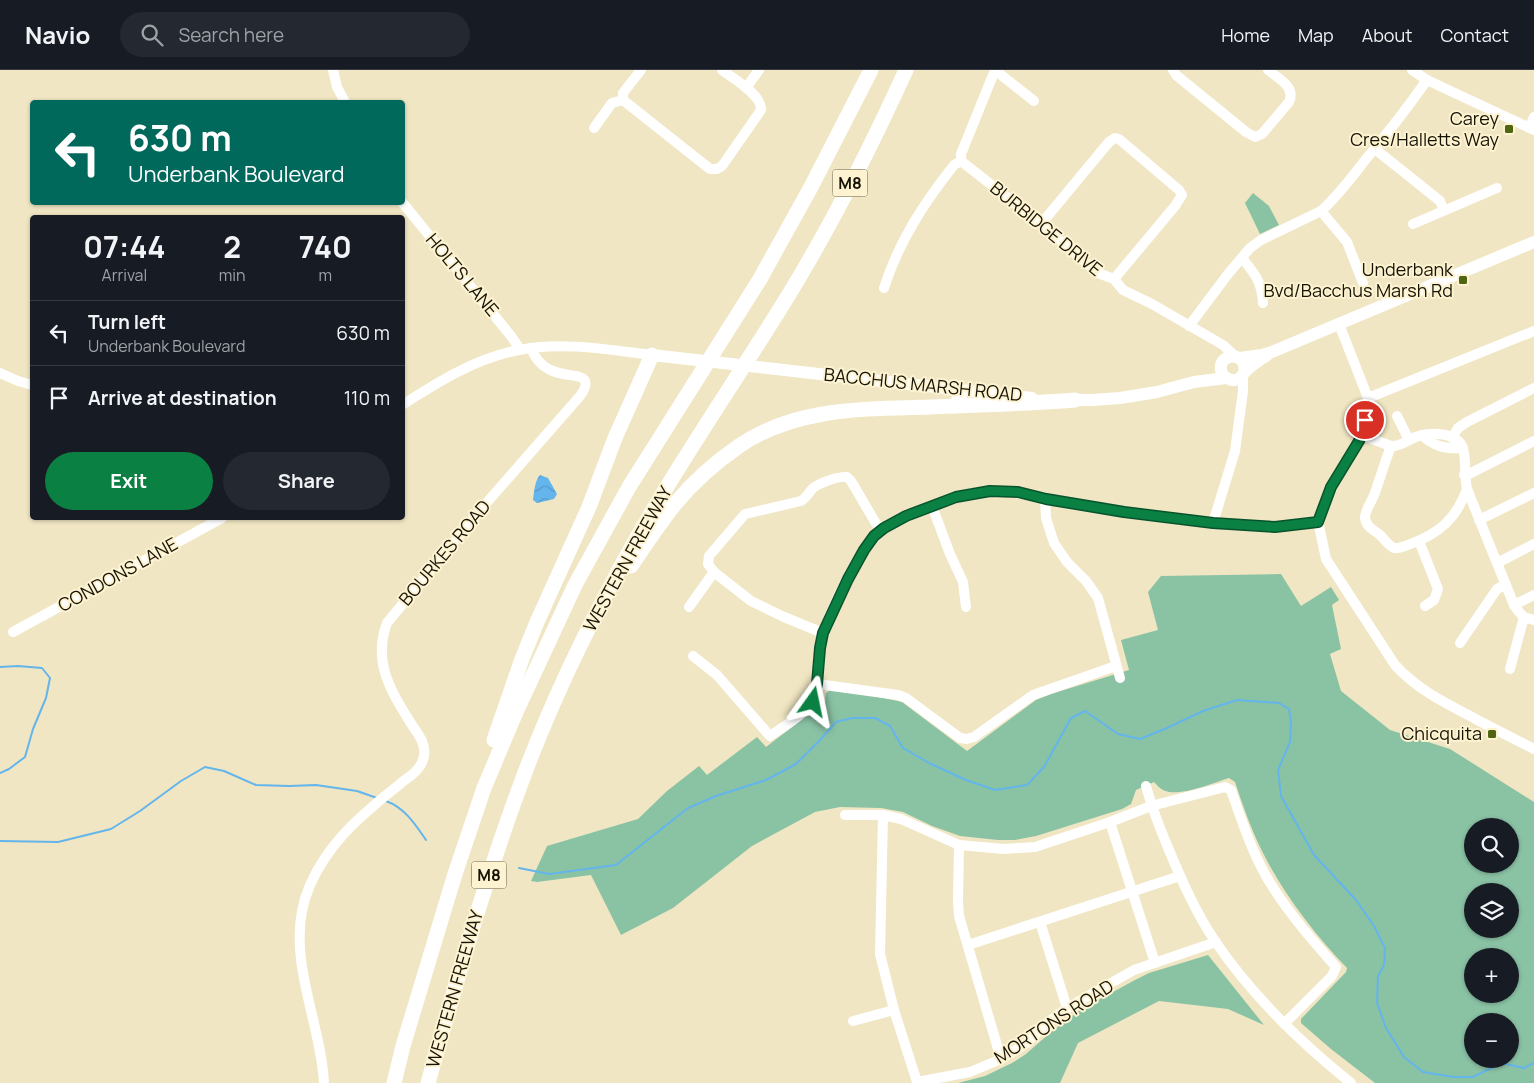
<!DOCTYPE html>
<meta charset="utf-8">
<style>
:root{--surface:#171b24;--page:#242831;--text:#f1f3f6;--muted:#9ea1a6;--line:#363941;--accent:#0b8043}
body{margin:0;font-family:Manrope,sans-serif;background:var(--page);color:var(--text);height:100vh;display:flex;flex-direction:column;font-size:19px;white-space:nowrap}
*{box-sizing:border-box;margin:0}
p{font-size:16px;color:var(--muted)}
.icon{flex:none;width:28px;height:28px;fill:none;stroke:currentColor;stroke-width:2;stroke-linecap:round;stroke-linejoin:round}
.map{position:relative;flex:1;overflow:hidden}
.drawer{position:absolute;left:30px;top:145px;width:375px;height:305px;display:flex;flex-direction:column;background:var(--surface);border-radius:5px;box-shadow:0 1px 4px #0004}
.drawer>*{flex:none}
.guide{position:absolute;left:30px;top:30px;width:375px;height:105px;border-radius:5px;box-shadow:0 1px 4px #0004;background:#00695c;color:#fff;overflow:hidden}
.fabs{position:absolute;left:1464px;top:748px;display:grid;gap:10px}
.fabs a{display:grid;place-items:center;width:55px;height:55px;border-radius:50%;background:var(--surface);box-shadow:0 1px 4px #0004;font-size:25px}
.pin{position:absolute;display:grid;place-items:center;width:42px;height:42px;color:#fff;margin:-21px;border:2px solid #fff;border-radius:50%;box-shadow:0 1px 5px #0007}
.me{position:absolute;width:55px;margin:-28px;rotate:12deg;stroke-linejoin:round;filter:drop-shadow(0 0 4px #0008)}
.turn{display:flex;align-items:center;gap:18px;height:105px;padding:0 15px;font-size:22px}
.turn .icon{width:65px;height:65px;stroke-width:2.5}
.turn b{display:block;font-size:35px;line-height:42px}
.eta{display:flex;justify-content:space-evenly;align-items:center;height:85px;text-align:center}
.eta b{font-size:30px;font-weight:700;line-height:35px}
.primary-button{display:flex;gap:10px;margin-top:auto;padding:10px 15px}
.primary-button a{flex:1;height:58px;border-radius:30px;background:var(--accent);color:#fff;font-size:20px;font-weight:700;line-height:58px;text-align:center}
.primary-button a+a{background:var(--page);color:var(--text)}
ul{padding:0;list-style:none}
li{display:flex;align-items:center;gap:15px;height:65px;padding:0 15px;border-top:1px solid var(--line)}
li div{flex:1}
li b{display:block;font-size:19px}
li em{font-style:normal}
header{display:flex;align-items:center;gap:30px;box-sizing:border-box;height:70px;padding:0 25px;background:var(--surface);border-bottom:1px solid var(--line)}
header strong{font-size:24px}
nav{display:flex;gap:28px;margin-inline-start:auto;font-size:18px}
.search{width:350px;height:45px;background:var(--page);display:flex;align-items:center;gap:12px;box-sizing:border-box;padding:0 18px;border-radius:28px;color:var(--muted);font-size:19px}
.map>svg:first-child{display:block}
.park{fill:#8ac2a4;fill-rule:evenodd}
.water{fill:url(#water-waves)}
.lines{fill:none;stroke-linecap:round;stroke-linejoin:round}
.stream{stroke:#64b5ec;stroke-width:2}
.minor{stroke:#fff;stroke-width:10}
.major{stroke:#fff;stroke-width:12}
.highway{stroke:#fff;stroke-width:15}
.route-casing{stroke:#07532c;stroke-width:12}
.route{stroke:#0b8043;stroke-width:9}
.poi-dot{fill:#506512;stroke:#fef3d0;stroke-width:2}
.labels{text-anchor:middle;stroke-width:4;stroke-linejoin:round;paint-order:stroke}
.shield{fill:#fef3d0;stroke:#5c5643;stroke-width:1}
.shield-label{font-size:16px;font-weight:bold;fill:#161307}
.poi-label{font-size:18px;fill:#161307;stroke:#fef3d0;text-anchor:end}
.street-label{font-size:18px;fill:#161307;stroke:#fef3d0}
</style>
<header>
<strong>Navio</strong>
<div class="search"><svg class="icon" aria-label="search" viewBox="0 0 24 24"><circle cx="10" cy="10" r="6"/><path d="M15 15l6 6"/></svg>Search here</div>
<nav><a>Home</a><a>Map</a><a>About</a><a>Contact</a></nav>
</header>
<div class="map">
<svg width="1534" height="1013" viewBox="0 0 1534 1013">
<defs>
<pattern id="water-waves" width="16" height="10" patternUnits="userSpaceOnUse" patternTransform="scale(1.25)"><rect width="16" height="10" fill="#64b5ec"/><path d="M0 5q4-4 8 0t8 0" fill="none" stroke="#569bc9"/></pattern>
</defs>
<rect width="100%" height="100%" fill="#f0e6c3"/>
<!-- park -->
<g class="park">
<polygon points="1253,123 1269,136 1279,155 1260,164 1245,133"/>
<path d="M 1281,504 L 1301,536 L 1331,517 L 1339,530 L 1332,535 L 1341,579 L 1330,584 L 1341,621 L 1390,660 L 1450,679 L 1534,732 L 1534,1013 L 1375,1013 L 1331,979 L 1301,953 L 1301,949 L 1346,902 L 1347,898 C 1310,859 1277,816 1255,766 C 1247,748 1241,730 1235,712 L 1229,708 C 1213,713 1178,728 1163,720 C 1159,718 1157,715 1154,712 L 1136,720 L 1131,734 L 1122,739 L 1036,766 L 1015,770 L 998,770 L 960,766 L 932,756 L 903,742 L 881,738 L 840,737 L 815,742 L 752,776 L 673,838 L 621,865 L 591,805 L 537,812 L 531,811 L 547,776 L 638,749 L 667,721 L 699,696 L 707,705 L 757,667 L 766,677 L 825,632 L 826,623 L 830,620 L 860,623 L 902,632 L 967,681 L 1036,630 L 1051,624 L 1129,600 L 1121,570 L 1158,560 L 1148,522 L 1161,506 ZM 1472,756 L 1510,756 L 1510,794 L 1472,794 ZM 1472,821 L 1510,821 L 1510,859 L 1472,859 ZM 1472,886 L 1510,886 L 1510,924 L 1472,924 ZM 1472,951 L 1510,951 L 1510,989 L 1472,989 Z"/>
<polygon points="1208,885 1264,955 1228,939 1159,931 1078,973 1060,1013 958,1013 985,1006 1012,993 1026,984 1051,962 1080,940 1135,910 1149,903"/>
</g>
<!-- water -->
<path class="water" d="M 540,405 L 548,408 L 557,424 L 554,429 L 537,433 L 533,430 C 534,422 535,410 540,405 Z"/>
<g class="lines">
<!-- stream -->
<g class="stream">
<polyline points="0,597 18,596 42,598 50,608 46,628 33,659 25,687 9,699 0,703"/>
<path d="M 386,731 C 405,738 415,754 426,770"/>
<polyline points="0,771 58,772 111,759 140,741 181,711 205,697 224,701 256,715 289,716 316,715 357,721 377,728"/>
<polyline points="519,798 549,804 616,795 688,738 716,726 766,710 796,694 818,672 836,652 852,648 875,648 890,656 903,678 929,693 966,710 995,720 1027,715 1044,697 1071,648 1085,641 1118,664 1140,669 1167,658 1203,641 1237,630 1279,633 1289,639 1291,652 1290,672 1278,700 1281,726 1314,785 1356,830 1374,856 1385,878 1384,895 1378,906 1377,933 1386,958 1404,987 1423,1002 1453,1007 1473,1007 1501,993 1524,998 1534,993"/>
</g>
<!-- minor -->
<g class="minor">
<polyline points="333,0 337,17 345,32"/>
<polyline points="995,0 1034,31"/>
<path d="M 1173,0 L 1176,5 L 1246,62 L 1255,67 L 1262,64 L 1289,32 C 1296,17 1279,9 1268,0"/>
<polyline points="1412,0 1427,10 1534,60"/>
<polyline points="746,18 759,0"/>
<path d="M 623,30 L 710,99 L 717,99 L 722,96 L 761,40 C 762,25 734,9 722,0"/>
<polyline points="623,30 623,23 641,0"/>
<polyline points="594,58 612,33 623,30"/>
<polyline points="1529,58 1534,47"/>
<polyline points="1375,79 1440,131 1444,140"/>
<polyline points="961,91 1041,154 1098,203 1114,209 1123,220 1152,234 1223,275 1236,287"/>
<polyline points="961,91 961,84 995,0"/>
<polyline points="402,132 511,266 520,279"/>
<polyline points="1321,141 1347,172 1363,213"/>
<polyline points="1041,154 1109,72 1115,68 1119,69 1179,120 1182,125 1175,136 1114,209"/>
<polyline points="1413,154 1497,118"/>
<path d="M 1242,188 C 1255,204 1262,212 1263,233"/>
<path d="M 884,218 C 899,171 924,133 954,95 L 961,91"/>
<path d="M 1339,254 L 1368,328 L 1365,350 L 1359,371 L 1331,417 L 1318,451 L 1326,489 L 1395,595 C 1417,619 1443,632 1472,647 C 1492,658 1513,668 1534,679"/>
<path d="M 1189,256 L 1228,204 L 1250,178 L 1261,170 L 1321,141 C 1338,126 1352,107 1366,89 C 1387,64 1408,37 1427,10"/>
<polyline points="0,303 18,311 32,315"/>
<polyline points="1368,328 1534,261"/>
<path d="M 402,335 C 438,312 476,288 519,280 C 560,271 611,280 652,285"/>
<polyline points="1397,346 1409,370"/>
<path d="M 1361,365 L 1391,376 C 1402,377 1409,368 1419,366 C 1432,362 1456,363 1462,376 C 1467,386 1464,406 1467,419 L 1514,535 L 1519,542 L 1524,547 L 1534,550"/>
<path d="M 1422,365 C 1434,377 1446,379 1463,378"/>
<polyline points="1452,368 1458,358 1467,352 1534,318"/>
<path d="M 1391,376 C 1385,392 1380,408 1375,423 C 1372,431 1365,440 1365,448 C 1366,457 1374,460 1380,465 C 1384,469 1389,476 1394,478 C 1398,479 1404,476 1408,475 C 1439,464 1456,449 1467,419"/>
<polyline points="1464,405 1469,404 1534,371"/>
<polyline points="1045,429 1046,448 1054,473 1067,492 1086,511 1098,528 1120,608"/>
<polyline points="932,436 950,484 963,512 966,537"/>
<polyline points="1479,450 1534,423"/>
<polyline points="1213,453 1235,381 1243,321 1243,304"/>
<polyline points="1419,471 1438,519 1434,530 1425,536"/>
<polyline points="1497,493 1534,474"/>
<polyline points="1514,535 1534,525"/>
<polyline points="689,537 714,502"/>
<polyline points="13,562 222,448"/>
<path d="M 823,563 L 784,547 L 751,531 L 714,502 L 708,494 L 709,486 L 745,444 L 801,431 C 806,428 808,424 812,419 C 818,413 839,406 847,407 L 851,411 L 881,462"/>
<polyline points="1460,573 1497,519 1505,515"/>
<path d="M 693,586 L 717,605 L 770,666 C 781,658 807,643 813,630 C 820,613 817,593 820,575 C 825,549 856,486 874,467 C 894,446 963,421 992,421 C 1010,421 1027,425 1044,428 C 1064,433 1084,435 1104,439 C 1147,446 1191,452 1235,455 C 1249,455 1263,458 1277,457 C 1290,456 1304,453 1318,451"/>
<polyline points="1510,599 1524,547"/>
<polyline points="817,614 898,625 906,628 960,668 967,669 974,667 1033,625 1116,596"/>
<path d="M 1146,716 C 1152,738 1160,759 1169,780 C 1182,811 1196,843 1215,871 C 1252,926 1300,972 1351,1013"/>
<polyline points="845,745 883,745 901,749 959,775 1004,779 1035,777 1110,752"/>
<polyline points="883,745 880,884 894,940 917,1012 970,1002 1001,989 1027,973 1048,952 1067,938 1134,900 1216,872"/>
<polyline points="959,775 958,832 959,846 1001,989"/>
<polyline points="1040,852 1067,938"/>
<polyline points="968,875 1180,806"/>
<path d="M 1155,893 L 1110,752 L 1151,736 L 1225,717 L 1231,720 C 1243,754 1254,789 1274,819 C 1292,847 1314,872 1336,897 L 1332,906 L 1284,954"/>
<polyline points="853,951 894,940"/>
<path d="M 324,1013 C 321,956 291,897 302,841 C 309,804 335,770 362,746 C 374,735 387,724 400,714 C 404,710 410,707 415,702 C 419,698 423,692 424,686 C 426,674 419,665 412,655 C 392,623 372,593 387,553 L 482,438 L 580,326 C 583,322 587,316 585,311 C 580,300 544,313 531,278"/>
</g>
<!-- major -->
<g class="major">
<polyline points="652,285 1032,328"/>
<polyline points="1239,288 1262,285 1272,282 1534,172"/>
<path d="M 1244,303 C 1249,281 1218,282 1221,300 C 1222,304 1225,308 1229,309 C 1232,311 1237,310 1240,308 C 1243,305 1242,305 1245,302 C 1251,295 1260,290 1267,285"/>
<polyline points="1067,330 1092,330 1120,328 1157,322 1194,312 1226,308"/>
</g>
<!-- highway -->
<g class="highway">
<path d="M 955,336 C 960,331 961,326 957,320"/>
<path d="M 631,496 C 645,475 659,454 675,434 C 693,412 716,392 739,376 C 796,337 865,339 931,337 C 979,335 1027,334 1075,330"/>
<polyline points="494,670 522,589 537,552 589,437 615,368 652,285"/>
<polyline points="394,1013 403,976 455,804 484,718 516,642 575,515 629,417 760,209 811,117 871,0"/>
<path d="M 428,1013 C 456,913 484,813 520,716 C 547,642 581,570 619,500 C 670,405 732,317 788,226 C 832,154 871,77 906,0"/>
</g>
</g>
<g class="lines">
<defs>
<polyline id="route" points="813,632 817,614 820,578 823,563 848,509 864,480 874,466 884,458 906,446 956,427 990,421 1018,422 1046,429 1124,442 1213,453 1275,457 1318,452 1331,417 1359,371 1365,350"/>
</defs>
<!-- route casing -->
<use href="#route" class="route-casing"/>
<!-- route -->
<use href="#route" class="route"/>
</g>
<!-- markers -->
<g class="poi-dot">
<rect x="1504" y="54" width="10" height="10" rx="2.5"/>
<rect x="1458" y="205" width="10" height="10" rx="2.5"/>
<rect x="1487" y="659" width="10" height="10" rx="2.5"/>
</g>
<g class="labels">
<!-- shield labels -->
<g class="shield">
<rect x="832.5" y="99.5" width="35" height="27" rx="4"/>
<rect x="471.5" y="791.5" width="35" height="27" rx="4"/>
</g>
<g class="shield-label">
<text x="850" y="119">M8</text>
<text x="489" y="811">M8</text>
</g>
<!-- poi labels -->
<g class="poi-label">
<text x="1499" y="55">Carey<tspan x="1499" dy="21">Cres/Halletts Way</tspan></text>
<text x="1453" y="206">Underbank<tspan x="1453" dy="21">Bvd/Bacchus Marsh Rd</tspan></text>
<text x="1482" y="670">Chicquita</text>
</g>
<!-- street labels -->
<g class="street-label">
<text transform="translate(1046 159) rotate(39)" y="6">BURBIDGE DRIVE</text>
<text transform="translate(462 205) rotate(50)" y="6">HOLTS LANE</text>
<text transform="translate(923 315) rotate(6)" y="6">BACCHUS MARSH ROAD</text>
<text transform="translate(445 483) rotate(-50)" y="6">BOURKES ROAD</text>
<text transform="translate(628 489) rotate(-61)" y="6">WESTERN FREEWAY</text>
<text transform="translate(118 505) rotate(-29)" y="6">CONDONS LANE</text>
<text transform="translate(455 919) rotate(-74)" y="6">WESTERN FREEWAY</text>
<text transform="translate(1054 952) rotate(-33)" y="6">MORTONS ROAD</text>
</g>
</g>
</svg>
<div class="fabs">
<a><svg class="icon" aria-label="search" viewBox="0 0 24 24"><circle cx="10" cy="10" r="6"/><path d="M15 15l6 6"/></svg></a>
<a><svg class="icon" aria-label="layers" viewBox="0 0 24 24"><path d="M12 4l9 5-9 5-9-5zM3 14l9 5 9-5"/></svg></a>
<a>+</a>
<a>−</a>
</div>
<div class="pin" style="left:1365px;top:350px;background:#d93025"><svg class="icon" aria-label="arrive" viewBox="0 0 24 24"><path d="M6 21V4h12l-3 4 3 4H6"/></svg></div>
<svg class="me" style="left:813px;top:632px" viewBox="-20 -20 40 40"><path d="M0-17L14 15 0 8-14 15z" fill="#0b8043" stroke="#fff" stroke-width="4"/></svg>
<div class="guide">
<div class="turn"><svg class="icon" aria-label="left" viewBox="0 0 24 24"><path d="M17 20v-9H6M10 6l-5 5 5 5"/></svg><div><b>630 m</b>Underbank Boulevard</div></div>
</div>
<section class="drawer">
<div class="eta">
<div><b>07:44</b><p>Arrival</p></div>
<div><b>2</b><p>min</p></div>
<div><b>740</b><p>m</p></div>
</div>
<ul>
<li><svg class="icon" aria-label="left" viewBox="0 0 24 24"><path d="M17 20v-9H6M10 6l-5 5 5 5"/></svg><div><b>Turn left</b><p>Underbank Boulevard</p></div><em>630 m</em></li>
<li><svg class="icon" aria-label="arrive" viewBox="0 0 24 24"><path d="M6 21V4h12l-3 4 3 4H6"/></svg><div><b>Arrive at destination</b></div><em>110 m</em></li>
</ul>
<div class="primary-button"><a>Exit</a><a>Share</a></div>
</section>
</div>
